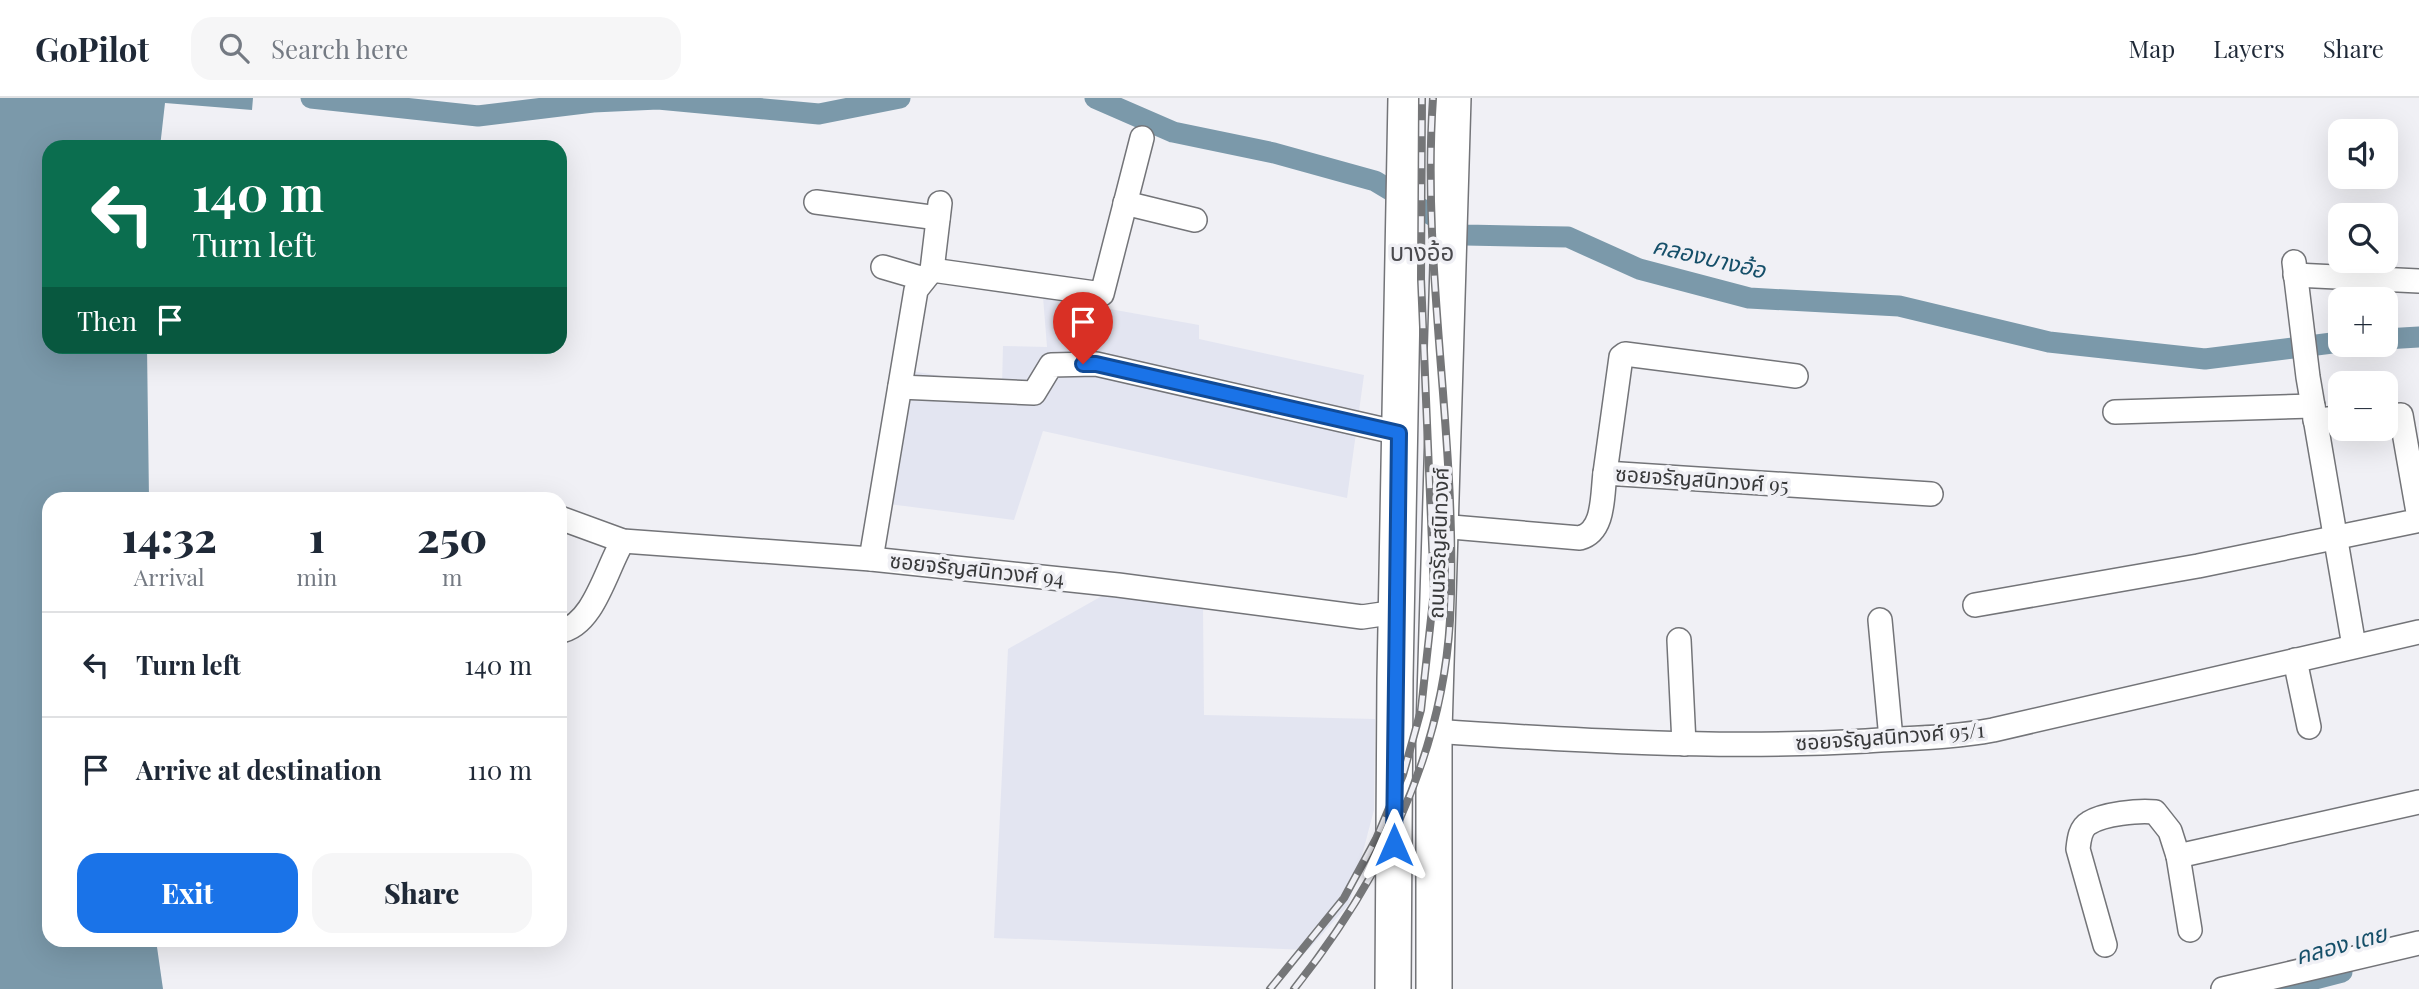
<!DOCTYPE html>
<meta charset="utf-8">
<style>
:root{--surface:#fff;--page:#f6f6f7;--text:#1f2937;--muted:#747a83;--line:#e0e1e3;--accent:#1a73e8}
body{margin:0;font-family:"Playfair Display","Noto Sans Thai",serif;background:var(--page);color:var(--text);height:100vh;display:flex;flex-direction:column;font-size:26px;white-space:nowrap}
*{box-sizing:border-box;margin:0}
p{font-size:23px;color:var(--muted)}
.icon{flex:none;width:38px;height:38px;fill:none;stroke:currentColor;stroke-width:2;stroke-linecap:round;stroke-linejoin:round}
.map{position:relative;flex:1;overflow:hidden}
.drawer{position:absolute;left:42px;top:394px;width:525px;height:455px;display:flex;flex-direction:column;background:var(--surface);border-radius:21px;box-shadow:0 7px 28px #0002}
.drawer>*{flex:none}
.banner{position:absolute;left:42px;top:42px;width:525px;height:214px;border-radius:21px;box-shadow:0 7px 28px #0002;background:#0b6e4f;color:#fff;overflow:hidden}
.controls{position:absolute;left:2328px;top:21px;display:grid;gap:14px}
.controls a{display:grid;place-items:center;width:70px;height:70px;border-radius:14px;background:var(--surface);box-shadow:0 7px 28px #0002;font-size:35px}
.pin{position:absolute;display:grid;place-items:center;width:60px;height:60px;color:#fff;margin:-72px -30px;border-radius:50% 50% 50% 0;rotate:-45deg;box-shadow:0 0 7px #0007}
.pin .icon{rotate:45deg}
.me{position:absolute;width:77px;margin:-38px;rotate:0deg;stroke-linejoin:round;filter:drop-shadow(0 0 5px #0008)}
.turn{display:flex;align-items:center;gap:24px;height:147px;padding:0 35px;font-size:32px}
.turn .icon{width:91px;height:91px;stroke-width:2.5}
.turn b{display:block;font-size:49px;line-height:60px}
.then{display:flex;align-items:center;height:66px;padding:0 35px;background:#0003;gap:14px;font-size:26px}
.eta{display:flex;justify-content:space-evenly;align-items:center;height:119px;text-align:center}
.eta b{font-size:42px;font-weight:800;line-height:49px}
.action{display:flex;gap:14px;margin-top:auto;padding:14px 35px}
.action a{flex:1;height:80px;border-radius:21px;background:var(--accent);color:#fff;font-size:28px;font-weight:800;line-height:80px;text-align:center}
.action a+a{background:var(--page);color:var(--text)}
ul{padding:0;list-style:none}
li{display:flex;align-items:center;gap:21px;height:105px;padding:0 35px;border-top:2px solid var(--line)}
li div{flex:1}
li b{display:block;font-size:26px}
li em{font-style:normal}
header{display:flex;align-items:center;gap:42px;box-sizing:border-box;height:98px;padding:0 35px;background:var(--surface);border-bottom:2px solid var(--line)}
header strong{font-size:33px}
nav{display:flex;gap:38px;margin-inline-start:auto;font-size:24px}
.search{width:490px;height:63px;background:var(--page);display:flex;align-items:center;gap:18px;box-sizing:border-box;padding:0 24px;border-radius:21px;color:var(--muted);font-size:26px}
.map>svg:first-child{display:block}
.built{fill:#e3e5f1}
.water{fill:#7b99aa}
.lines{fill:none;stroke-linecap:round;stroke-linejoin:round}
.canal{stroke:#7b99aa;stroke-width:21}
.street-casing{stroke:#737478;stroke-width:26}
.primary-casing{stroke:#737478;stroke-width:38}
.street{stroke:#fff;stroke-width:23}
.primary{stroke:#fff;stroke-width:35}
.rail-casing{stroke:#757678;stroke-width:8}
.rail{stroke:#f0f0f5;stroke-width:5;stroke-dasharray:16;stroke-linecap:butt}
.route-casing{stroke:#114b97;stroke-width:18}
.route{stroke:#1a73e8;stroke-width:12}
.labels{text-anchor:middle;stroke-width:7;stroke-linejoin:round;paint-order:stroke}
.street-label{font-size:21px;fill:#38393a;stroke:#f0f0f5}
.water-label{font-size:23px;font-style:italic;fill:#154f69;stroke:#f0f0f5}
.quarter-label{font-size:24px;fill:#49494d;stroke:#f0f0f5}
</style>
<header>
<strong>GoPilot</strong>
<div class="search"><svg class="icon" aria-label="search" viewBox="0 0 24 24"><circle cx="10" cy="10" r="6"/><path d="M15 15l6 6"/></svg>Search here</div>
<nav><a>Map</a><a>Layers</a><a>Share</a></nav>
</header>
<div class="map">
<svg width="2419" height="891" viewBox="0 0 2419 891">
<rect width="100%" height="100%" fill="#f0f0f5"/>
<!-- built -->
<g class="built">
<polygon points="1043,199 1199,227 1199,241 1364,277 1347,400 1043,333 1014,422 881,405 905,272 1002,288 1003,248 1047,249"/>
<polygon points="1109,494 1203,508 1204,617 1375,621 1374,712 1349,806 1308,852 994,840 1008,551"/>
</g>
<!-- water -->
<polygon class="water" points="0,0 253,0 252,12 165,5 160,49 49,49 49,248 147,249 149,401 49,401 49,842 156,842 163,891 0,891"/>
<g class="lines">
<!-- canal -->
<g class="canal">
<polyline points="311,0 478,18 593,4 658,1 819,16 900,0"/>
<polyline points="1095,0 1173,34 1274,55 1375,83 1465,137 1568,139 1639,171 1749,200 1899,208 2049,244 2205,261 2340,244"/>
<polyline points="2385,241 2419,239"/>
<polyline points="2277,891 2342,874"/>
</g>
<defs>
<g id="street">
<polyline points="816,104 938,120"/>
<polyline points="1125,105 1195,122"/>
<polyline points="2294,164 2308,279 2354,548"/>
<polyline points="883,169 924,181"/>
<polyline points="932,172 1102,196 1142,40"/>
<polyline points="2295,177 2419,183"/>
<polyline points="900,289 1034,295 1051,267 1096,266 1399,335"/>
<polyline points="2115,314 2313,308"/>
<polyline points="2315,322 2340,320"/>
<polyline points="1605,375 1621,259 1625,256 1796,278"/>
<polyline points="560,420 623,443 871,461 1118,487 1362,519 1396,514"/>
<path d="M 1440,428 L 1580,440 C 1605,433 1602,397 1605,375 L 1931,396"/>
<polyline points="871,461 916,192 932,172 940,105"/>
<polyline points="1975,507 2198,468 2416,423 2419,420 2401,317 2385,318"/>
<polyline points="1880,522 1891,641"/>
<path d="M 560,533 C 594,528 607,468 623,443"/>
<polyline points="1679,542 1684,646"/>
<polyline points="2295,562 2309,629"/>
<path d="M 1434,633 C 1578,643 1721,651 1866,643 C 1909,640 1951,640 1993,632 L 2419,534"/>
<polyline points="2178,758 2190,832"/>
<path d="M 2105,847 L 2078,751 C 2079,742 2080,730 2089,725 C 2103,716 2139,712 2155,714 L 2170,733 L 2178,758 L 2419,704"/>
<polyline points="2223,891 2419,845"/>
</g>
<g id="primary">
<polyline points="1393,891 1395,581 1406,0"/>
<polyline points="1434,891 1434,633 1453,0"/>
</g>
</defs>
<!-- street casing -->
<use href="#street" class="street-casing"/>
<!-- primary casing -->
<use href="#primary" class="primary-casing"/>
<!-- street -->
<use href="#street" class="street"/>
<!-- primary -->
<use href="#primary" class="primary"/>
<defs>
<g id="rail">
<polyline points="1270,891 1344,800 1376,741 1403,677 1421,612 1434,493 1421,181 1422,0"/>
<path d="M 1294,891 C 1379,784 1442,661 1450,522 C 1459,348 1421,174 1433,0"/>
</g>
</defs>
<!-- rail casing -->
<use href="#rail" class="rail-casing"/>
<!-- rail -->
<use href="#rail" class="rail"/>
</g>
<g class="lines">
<defs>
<polyline id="route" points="1083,266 1096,266 1399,335 1394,747"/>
</defs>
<!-- route casing -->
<use href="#route" class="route-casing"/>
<!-- route -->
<use href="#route" class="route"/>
</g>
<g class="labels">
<!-- street labels -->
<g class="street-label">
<text transform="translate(1702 382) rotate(4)" y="7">ซอยจรัญสนิทวงศ์ 95</text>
<text transform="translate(1439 445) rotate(-88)" y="7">ถนนจรัญสนิทวงศ์</text>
<text transform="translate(977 472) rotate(6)" y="7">ซอยจรัญสนิทวงศ์ 94</text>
<text transform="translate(1890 639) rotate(-4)" y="7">ซอยจรัญสนิทวงศ์ 95/1</text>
</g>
<!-- water labels -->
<g class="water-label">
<text transform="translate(1709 160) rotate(13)" y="8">คลองบางอ้อ</text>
<text transform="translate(2341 847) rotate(-15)" y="8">คลอง เตย</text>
</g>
<!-- quarter labels -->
<g class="quarter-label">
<text x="1422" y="163">บางอ้อ</text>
</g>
</g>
</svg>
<div class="controls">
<a><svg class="icon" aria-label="sound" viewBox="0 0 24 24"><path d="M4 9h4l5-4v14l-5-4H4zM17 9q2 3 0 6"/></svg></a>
<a><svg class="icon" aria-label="search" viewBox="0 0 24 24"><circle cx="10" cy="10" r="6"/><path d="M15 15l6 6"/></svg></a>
<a>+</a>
<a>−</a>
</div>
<div class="pin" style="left:1083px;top:266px;background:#d93025"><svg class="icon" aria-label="arrive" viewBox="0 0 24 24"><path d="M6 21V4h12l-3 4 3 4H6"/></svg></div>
<svg class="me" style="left:1394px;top:747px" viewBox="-20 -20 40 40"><path d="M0-17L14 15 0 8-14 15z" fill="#1a73e8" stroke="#fff" stroke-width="4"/></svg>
<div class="banner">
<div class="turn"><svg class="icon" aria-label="left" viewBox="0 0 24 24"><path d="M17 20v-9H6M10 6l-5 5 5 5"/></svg><div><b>140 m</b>Turn left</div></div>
<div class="then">Then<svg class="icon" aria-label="arrive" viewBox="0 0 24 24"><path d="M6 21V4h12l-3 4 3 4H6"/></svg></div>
</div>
<section class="drawer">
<div class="eta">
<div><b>14:32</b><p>Arrival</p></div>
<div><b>1</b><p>min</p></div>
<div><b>250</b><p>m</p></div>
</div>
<ul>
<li><svg class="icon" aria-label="left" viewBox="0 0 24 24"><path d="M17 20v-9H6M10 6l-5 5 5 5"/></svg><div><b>Turn left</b></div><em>140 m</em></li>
<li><svg class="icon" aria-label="arrive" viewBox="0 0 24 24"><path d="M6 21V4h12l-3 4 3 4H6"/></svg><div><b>Arrive at destination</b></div><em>110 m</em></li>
</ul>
<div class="action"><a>Exit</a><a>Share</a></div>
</section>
</div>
